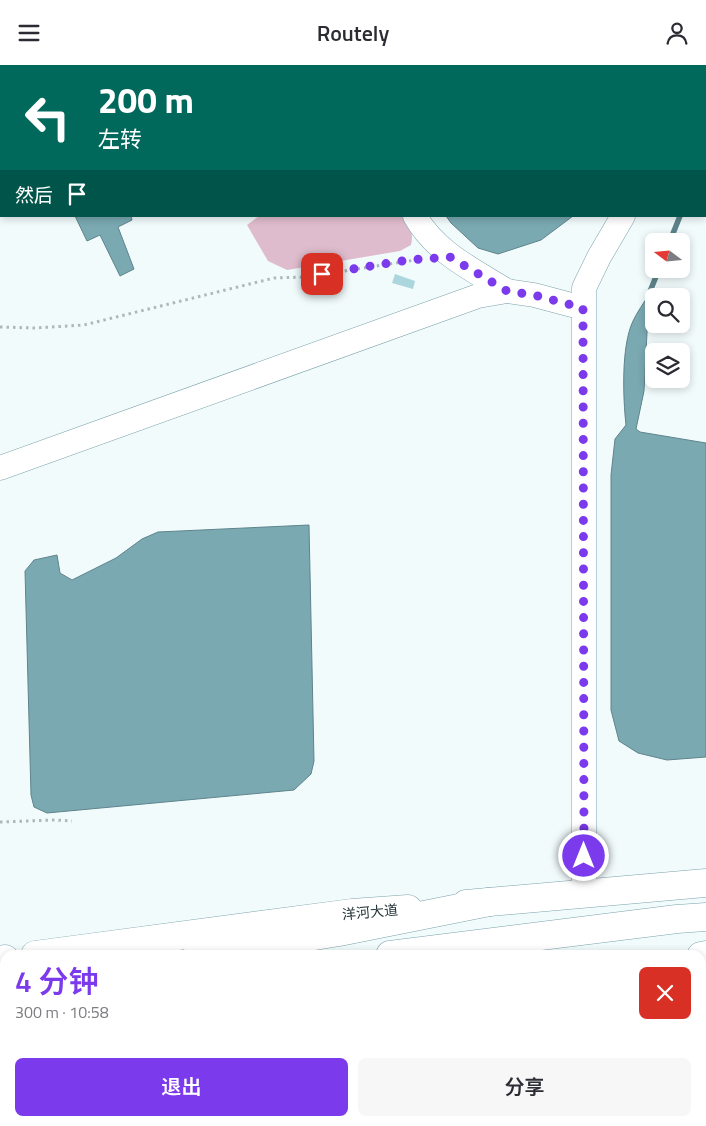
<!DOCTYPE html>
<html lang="zh">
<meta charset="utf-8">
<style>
:root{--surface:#fff;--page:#f7f7f7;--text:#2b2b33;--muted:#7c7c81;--accent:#7c3aed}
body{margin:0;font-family:"Titillium Web","Noto Sans SC",sans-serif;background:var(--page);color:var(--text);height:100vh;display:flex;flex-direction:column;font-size:19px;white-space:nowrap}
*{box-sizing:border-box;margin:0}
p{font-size:16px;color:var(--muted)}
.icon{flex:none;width:28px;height:28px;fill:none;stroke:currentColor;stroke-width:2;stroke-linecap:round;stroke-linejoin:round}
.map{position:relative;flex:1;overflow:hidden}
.panel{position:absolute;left:0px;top:885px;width:706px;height:176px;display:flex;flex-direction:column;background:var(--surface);border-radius:15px 15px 0 0;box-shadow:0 2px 8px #0003}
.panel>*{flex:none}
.banner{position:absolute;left:0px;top:0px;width:706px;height:152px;box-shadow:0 2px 8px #0003;background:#00695c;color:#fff;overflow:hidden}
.needle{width:32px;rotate:286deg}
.controls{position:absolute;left:645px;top:168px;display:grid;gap:10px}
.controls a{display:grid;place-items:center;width:45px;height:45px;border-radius:8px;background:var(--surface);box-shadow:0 2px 8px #0003;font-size:25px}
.pin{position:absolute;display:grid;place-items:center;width:42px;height:42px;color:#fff;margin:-21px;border-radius:10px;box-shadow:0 2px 8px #0006}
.me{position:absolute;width:55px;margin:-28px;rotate:0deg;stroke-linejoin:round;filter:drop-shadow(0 0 4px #0008)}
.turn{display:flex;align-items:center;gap:18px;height:105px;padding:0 15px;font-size:22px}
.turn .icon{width:65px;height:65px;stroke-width:2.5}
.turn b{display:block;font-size:35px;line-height:42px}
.then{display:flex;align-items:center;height:48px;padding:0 15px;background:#0003;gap:10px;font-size:19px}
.round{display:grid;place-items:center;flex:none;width:52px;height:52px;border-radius:8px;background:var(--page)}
.summary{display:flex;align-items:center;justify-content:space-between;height:85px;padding:0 15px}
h1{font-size:30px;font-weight:600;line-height:38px;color:var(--accent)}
.primary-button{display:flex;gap:10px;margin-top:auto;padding:10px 15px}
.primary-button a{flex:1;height:58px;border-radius:8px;background:var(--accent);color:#fff;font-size:20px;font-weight:600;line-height:58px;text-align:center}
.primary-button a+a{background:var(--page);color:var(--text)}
header{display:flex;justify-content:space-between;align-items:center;height:65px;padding:0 15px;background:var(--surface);font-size:22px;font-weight:600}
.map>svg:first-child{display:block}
.green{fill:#dfbccd}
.water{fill:#7aa9b2;stroke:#5e848c}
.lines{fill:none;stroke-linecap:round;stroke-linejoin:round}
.stream{stroke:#5e848c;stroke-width:5.5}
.building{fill:#acd6de}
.minor-casing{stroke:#7ba3ac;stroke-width:25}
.major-casing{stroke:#7ba3ac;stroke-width:29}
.highway-casing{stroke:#7ba3ac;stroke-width:29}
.path{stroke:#adb8ba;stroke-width:3;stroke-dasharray:2.5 4;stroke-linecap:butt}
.minor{stroke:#fff;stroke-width:24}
.major{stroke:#fff;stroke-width:28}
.highway{stroke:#fff;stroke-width:28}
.route{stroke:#7c3aed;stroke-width:9;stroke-dasharray:0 16.2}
.labels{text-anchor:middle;stroke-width:5;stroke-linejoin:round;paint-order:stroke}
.street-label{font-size:14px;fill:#1e2e32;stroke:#fff}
</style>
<header><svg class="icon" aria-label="menu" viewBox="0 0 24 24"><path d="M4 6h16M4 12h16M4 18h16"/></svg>Routely<svg class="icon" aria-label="person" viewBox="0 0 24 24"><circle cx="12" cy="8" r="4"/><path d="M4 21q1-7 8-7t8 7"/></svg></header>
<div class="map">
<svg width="706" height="1061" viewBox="0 0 706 1061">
<rect width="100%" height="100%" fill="#f2fbfc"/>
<!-- green -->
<path class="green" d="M 259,151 L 404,151 C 410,162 414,168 411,180 L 400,186 L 287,205 L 268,196 L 247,160 Z"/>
<!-- water -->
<g class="water">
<polygon points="368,0 606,0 606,1 369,1"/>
<polygon points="75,151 131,151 132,155 118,162 134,204 120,211 100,170 87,176"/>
<polygon points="446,151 573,151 541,175 498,189 478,183 451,158"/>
<path d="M 649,229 L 644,326 L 636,364 L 640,367 L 706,378 L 706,692 L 667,695 L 638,688 L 619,676 L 611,645 L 611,410 L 615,374 L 626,360 C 623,333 621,281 633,256 C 637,247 644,238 649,229 Z"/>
<polygon points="309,460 314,696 311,709 294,725 47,748 34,742 31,730 25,506 34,495 57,490 60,508 72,515 116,493 142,474 158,467"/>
<polygon points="701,1016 706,1016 706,1061 403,1061 403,1056 701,1056"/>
</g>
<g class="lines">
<!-- stream -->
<g class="stream">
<polyline points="705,69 706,65"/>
<polyline points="670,176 680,151"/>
<polyline points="649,229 659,204"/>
</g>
</g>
<!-- building -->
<polygon class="building" points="395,209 415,216 413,224 392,218"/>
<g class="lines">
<defs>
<g id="minor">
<polyline points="671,1 671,0"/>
<path d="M 415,151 C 435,187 473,205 507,226"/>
<polyline points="0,403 478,231 507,226 534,230 583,243"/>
<polyline points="584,830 584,223 599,192 623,151"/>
</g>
<g id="major">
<polyline points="466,839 706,818"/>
<polyline points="35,890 352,848 408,844"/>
<polyline points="0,895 5,894"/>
<polyline points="701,927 706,927"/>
<polyline points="0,1015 5,1015"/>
</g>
<g id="highway">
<polyline points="197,890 339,867 489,837"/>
<polyline points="390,890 677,854 706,852"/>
<polyline points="701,891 706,890"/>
<polyline points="0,925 5,924"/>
<polyline points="0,948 5,947"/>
<polyline points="0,976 5,975"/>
</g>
</defs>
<!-- minor casing -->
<use href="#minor" class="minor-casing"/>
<!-- major casing -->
<use href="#major" class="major-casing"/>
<!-- highway casing -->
<use href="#highway" class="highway-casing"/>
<!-- path -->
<g class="path">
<polyline points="0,262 35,263 84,260 274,213 305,212 422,194"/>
<polyline points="0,757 55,755 72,756"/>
</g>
<!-- minor -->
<use href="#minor" class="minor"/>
<!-- major -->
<use href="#major" class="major"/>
<!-- highway -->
<use href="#highway" class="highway"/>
</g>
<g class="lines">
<!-- route -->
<polyline class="route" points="322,209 408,195 450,192 507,226 534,230 583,243 584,791"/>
</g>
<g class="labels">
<!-- street labels -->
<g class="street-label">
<text transform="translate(370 847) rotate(-5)" y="5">洋河大道</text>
</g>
</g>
</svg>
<div class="controls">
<a><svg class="needle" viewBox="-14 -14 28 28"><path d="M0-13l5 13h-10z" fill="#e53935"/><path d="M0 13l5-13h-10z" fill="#7c7c81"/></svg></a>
<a><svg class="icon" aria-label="search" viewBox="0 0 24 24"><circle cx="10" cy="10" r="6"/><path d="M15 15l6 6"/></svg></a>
<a><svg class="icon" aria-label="layers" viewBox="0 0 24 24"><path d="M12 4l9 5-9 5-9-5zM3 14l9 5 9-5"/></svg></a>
</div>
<div class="pin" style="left:322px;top:209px;background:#d93025"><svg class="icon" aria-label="arrive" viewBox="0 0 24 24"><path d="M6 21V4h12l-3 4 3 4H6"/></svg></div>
<svg class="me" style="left:584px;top:791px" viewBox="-20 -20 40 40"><circle r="17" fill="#7c3aed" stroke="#fff" stroke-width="3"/><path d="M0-11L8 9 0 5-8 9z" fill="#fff"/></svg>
<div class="banner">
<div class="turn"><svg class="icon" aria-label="left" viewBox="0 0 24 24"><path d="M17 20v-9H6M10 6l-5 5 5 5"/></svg><div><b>200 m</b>左转</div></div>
<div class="then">然后<svg class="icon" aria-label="arrive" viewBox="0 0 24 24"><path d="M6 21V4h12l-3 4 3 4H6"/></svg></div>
</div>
<section class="panel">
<div class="summary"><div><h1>4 分钟</h1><p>300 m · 10:58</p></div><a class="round" style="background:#d93025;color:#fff"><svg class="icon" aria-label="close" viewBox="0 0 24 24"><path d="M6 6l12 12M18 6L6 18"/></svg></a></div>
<div class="primary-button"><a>退出</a><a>分享</a></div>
</section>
</div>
